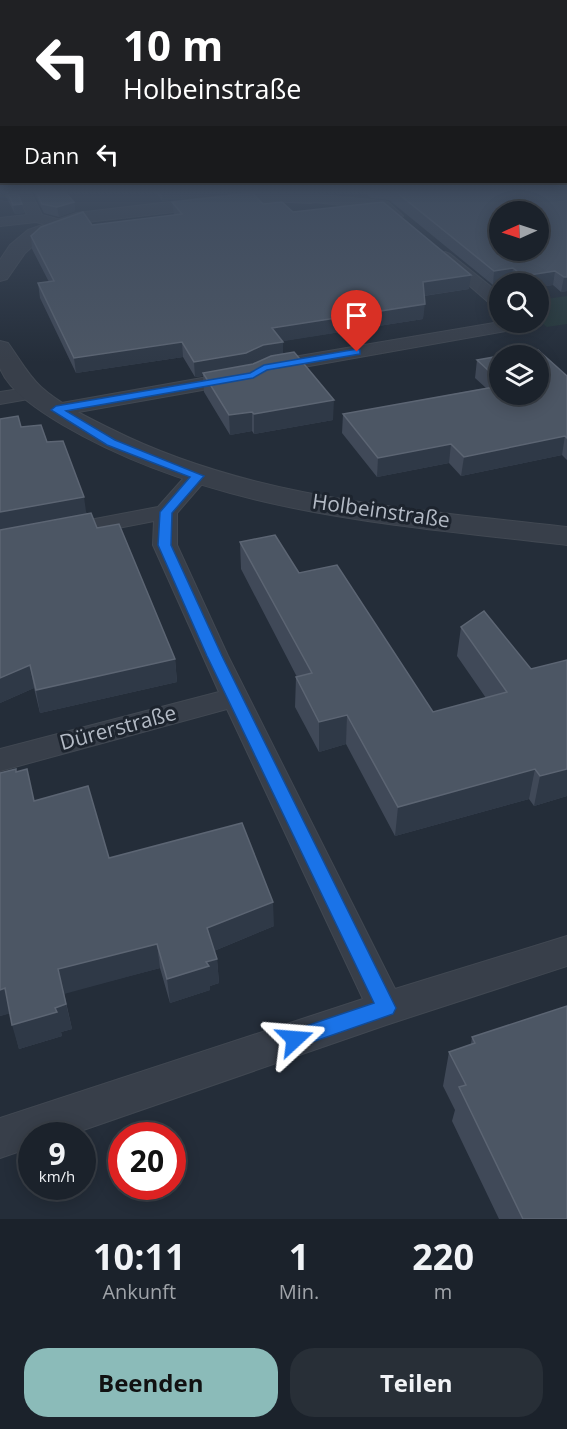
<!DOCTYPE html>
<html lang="de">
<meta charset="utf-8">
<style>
:root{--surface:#1b222b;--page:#282f37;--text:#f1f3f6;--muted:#a0a4a9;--line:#393f47;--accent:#8bbbb9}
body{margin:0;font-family:"Open Sans",sans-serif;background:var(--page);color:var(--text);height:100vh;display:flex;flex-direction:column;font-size:22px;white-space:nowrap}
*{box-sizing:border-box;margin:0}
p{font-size:20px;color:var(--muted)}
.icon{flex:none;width:33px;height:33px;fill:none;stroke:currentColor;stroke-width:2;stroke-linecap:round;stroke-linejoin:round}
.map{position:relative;height:1219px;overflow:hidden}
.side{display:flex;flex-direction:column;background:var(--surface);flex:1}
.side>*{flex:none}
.guide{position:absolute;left:0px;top:0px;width:567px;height:183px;box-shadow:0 3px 15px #0003,0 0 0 2px var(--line);background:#202124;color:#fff;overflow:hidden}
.needle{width:39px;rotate:267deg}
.controls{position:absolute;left:489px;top:201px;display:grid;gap:12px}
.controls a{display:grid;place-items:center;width:60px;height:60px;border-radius:50%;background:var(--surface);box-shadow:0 3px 15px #0003,0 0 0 2px var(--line);font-size:30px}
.speed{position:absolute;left:18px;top:1122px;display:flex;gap:12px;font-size:30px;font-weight:700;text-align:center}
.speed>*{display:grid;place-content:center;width:78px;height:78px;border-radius:50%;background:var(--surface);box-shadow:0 3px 15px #0003,0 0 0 2px var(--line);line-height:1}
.speed small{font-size:15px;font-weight:400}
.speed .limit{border:9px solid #d22;background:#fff;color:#111}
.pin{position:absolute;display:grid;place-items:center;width:51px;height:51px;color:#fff;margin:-62px -26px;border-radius:50% 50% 50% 0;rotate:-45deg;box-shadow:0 0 6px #0007}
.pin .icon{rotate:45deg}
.me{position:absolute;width:66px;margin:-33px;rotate:71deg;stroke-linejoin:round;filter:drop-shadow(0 0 4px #0008)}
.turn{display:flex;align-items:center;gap:21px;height:126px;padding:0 24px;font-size:27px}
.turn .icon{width:78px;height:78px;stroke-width:2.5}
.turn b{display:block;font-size:42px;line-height:51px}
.then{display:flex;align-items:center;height:57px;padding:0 24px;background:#0003;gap:12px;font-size:22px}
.eta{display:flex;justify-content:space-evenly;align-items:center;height:102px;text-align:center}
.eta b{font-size:36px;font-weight:700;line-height:42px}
.button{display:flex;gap:12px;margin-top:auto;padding:12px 24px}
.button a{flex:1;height:69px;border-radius:24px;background:var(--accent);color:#111;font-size:24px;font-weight:700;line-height:69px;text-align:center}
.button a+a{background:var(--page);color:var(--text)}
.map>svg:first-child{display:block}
.green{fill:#26383a}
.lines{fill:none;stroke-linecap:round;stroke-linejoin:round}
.service-casing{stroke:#414852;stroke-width:2}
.minor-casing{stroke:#414852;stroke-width:2}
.service{fill:#383f4a;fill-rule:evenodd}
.minor{fill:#383f4a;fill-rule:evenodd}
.wall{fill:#404958}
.shaded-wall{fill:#2f3947}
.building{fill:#4c5664;stroke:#5c6573;stroke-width:1.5;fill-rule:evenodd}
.route{fill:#1a73e8;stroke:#114b97;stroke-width:1.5}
.labels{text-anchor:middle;stroke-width:6;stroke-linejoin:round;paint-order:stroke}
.street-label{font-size:21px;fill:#b3bac5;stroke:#1d242e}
</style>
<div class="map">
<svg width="567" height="1219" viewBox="0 0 567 1219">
<rect width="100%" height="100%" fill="#242d39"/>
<!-- green -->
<polygon class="green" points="567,296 567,324 547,327 539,321 539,300"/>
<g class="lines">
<defs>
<g id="service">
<polygon points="16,191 30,191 42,215 65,221 67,224 60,228 36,222 0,226 0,218 27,215"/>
<polygon points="310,194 383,201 388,202 403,216 396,220 391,219 379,209 305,201 303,198"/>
<polygon points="445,252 450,254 500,294 500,308 494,307 440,260 437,257"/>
<polygon points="500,322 531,323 528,327 522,328 270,373 253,381 56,416 49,414 46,410 49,406 56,404 247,370 264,362"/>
<polygon points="33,387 40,389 43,393 40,397 0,404 0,392"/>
<polygon points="198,469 206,471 209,476 177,513 177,545 228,656 395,989 567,936 567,966 386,1025 66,1136 32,1136 32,1147 0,1158 0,1118 363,999 227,709 0,771 0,749 219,692 153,545 154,521 0,551 0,537 158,507 190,471"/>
</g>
<g id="minor">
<polygon points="263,191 310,193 316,194 319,198 316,202 310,203 270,201 87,222 42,238 25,253 7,279 0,281 0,260 10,245 28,230 77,213"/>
<path d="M 0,341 L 8,343 C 19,358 27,374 41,387 C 61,405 87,417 111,429 C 252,500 413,509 567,527 L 567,545 C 396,525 215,514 63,425 C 43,413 9,392 0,368 C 0,361 0,349 0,341 Z"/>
</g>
</defs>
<!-- service casing -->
<use href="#service" class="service-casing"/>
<!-- minor casing -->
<use href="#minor" class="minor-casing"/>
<!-- service -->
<use href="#service" class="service"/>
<!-- minor -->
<use href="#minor" class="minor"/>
</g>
<!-- wall -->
<g class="wall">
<polygon points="3,191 17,191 24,213 15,214"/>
<polygon points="33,191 64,191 74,202 75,211 59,217 44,213"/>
<polygon points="155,191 239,191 239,192 162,201"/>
<polygon points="363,191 567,191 567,291 561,292 553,285 538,287 538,284 513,284 511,282 493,285 389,200 371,198"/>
<polygon points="172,202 263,204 293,212 469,289 424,296 423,319 282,341 283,354 333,420 254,434 252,431 230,435 204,392 203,376 195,377 183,357 76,373 40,298 38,283 49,282 32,249 31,236 92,225 174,215"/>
<polygon points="500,356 500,394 567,376 567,460 562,455 461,476 449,463 377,477 342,433 343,414 486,388 475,378 477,360"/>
<polygon points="21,427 47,442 87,514 97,528 175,659 177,682 40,713 34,688 0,703"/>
<polygon points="240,542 299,573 433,712 486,698 457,656 461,627 531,669 567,660 567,796 534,806 529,799 395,836 346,744 319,752 295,707 296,677 297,677 241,569"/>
<polygon points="16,772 34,801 109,858 274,926 214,951 217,959 219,983 210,986 210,990 170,1003 160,968 64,993 72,1029 61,1032 62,1036 19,1049 10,1013 0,1016 0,773"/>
<polygon points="472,1037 567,1219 499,1219 452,1121 455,1110 443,1086 449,1052 471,1044"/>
</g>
<!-- shaded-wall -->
<g class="shaded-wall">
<polygon points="162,191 239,191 239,192 162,201"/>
<polygon points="74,202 75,211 59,217 57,207"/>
<polygon points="22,204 24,213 15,214 13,205"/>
<polygon points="513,268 511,282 493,285 494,271"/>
<polygon points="555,271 553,285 538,287 538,284 522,284 523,276"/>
<polygon points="471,275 469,289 422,296 423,282"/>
<polygon points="564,277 567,277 567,291 561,292"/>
<polygon points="425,304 423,319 272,343 272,328"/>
<polygon points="182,342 183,357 76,373 74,358"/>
<polygon points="283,342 283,357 246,368 203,373 203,376 195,377 194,362 263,345"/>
<polygon points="334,400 333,420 254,434 254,414"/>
<polygon points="252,412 252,431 230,435 229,415"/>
<polygon points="565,436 562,455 461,476 464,457"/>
<polygon points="451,444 449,463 377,477 378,458"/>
<polygon points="84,497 87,518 0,535 0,512"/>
<polygon points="175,659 177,682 40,713 36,690"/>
<polygon points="30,665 34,688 0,703 0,678"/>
<polygon points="347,715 346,744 319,752 319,722"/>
<polygon points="535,769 529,799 395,836 398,807"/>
<polygon points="567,769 567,796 534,806 540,776"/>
<polygon points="273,902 274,926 209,953 207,928"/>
<polygon points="157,944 160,968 64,994 58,969"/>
<polygon points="217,959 219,983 210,986 210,990 170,1003 167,979 206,962"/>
<polygon points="5,988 12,1013 0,1016 0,990"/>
<polygon points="66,1004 72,1029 61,1032 62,1036 19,1049 12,1025"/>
</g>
<!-- building -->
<g class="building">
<polygon points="7,191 17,191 22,204 13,205"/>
<polygon points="36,191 64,191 74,202 57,207 42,204"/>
<path d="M 395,191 L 567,191 L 567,277 L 564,277 L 555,271 L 523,276 L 513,268 L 494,271 ZM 500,212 L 538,212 L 538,250 L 500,250 Z"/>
<polygon points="252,193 263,204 282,202 293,212 383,202 471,275 423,282 425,304 272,328 283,342 263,345 246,353 194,362 182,342 74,358 38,283 54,281 31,236 41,227 83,212 92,225 182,214 172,202"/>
<polygon points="538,350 567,376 567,438 565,436 464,457 451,444 378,458 343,414 500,386 500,394 538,394 538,356 503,356"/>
<polygon points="294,352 334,400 254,414 252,412 229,415 203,373 253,364 271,356"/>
<polygon points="500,356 500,381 477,360"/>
<polygon points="18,416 21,427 41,425 47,442 63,441 84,497 0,512 0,419"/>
<polygon points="91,513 97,528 119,524 175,659 36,690 30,665 0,678 0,530"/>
<polygon points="275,535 299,573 337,565 433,712 507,692 461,627 484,611 531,669 567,660 567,769 540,776 535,769 398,807 347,715 319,722 296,677 312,673 240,542"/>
<polygon points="16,769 16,772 27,769 34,801 88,786 109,858 242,823 273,902 207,928 217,959 206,962 209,966 167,979 157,944 58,969 66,1004 55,1008 57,1012 12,1025 5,988 0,990 0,773"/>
<polygon points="567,1006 567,1219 523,1219 459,1087 466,1085 449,1052 475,1043 472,1037"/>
</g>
<!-- sky -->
<linearGradient id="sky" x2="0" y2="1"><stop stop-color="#14191f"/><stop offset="0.53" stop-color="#3f4c5f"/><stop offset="1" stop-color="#3f4c5f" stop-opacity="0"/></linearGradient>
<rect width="567" height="362" fill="url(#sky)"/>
<!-- route -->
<polygon class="route" points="357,349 360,350 360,354 267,370 253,378 66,411 115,440 204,476 172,513 171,545 222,656 396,1008 393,1014 295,1048 288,1045 285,1039 288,1032 374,1003 207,656 158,545 160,512 190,477 107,445 51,410 56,406 250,373 264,365"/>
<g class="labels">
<!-- street labels -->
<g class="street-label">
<text transform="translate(381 511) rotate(8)" y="7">Holbeinstraße</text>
<text transform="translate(118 728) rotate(-15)" y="7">Dürerstraße</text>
</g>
</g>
</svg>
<div class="controls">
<a><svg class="needle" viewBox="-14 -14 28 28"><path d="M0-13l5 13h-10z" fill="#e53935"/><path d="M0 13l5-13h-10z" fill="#a0a4a9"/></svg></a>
<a><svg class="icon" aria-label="search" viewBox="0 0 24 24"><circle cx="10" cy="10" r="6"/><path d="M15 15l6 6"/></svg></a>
<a><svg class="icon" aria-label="layers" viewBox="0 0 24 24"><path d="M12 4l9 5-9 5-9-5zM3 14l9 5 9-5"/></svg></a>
</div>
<div class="speed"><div>9<small>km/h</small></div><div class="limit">20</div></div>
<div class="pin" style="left:357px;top:352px;background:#d93025"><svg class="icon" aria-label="arrive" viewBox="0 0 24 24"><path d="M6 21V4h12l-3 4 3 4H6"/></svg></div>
<svg class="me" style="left:295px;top:1039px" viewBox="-20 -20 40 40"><path d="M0-17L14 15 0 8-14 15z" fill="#1a73e8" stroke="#fff" stroke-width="4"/></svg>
<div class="guide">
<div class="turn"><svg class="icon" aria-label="left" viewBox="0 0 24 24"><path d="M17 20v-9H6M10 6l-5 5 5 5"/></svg><div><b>10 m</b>Holbeinstraße</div></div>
<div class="then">Dann<svg class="icon" aria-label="left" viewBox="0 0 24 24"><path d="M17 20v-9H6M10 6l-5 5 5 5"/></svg></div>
</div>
</div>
<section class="side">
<div class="eta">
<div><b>10:11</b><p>Ankunft</p></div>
<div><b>1</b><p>Min.</p></div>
<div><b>220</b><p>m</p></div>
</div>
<div class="button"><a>Beenden</a><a>Teilen</a></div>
</section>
